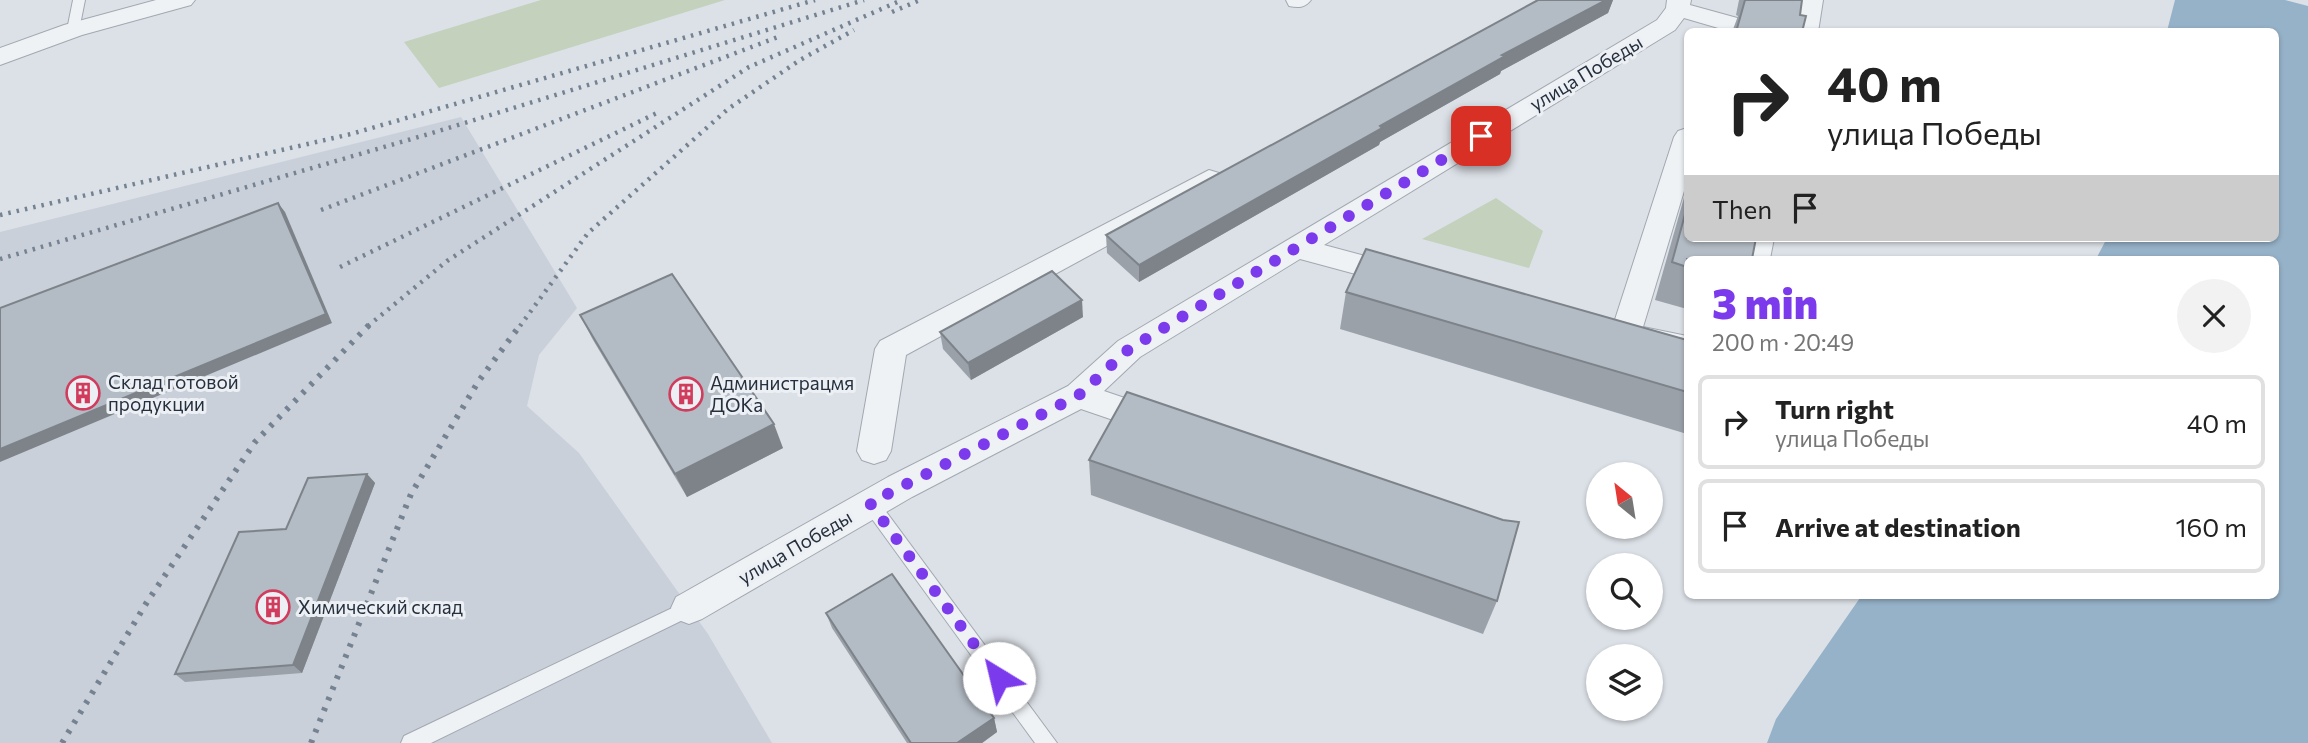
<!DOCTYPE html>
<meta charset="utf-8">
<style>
:root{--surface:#fff;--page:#f2f2f2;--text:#222;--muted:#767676;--line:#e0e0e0;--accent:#7c3aed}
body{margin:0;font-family:Commissioner,sans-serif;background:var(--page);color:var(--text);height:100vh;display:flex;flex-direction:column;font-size:26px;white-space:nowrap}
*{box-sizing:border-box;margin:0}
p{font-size:23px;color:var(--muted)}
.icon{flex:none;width:38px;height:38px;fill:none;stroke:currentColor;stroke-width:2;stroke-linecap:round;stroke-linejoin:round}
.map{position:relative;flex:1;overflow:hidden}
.side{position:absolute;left:1684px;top:256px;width:595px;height:343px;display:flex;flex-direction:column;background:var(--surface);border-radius:10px;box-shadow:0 2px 5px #0004}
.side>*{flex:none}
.top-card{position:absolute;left:1684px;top:28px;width:595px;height:214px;border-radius:10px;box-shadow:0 2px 5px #0004;background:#fff;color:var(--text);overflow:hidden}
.needle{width:46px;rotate:330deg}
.buttons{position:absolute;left:1586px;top:462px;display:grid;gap:14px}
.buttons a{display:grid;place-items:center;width:77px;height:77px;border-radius:50%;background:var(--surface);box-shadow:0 2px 5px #0004;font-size:35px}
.pin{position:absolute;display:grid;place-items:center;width:60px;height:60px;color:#fff;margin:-30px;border-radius:14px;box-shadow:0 4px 10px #0006}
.me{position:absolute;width:77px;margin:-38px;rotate:324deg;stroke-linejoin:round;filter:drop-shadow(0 0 5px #0008)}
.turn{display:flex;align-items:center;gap:24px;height:147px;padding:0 28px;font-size:32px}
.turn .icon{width:91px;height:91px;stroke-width:2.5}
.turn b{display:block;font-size:49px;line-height:60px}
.then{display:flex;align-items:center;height:66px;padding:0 28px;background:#0003;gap:14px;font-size:26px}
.round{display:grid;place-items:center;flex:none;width:74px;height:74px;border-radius:37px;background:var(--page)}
.headline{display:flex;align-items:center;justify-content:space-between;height:119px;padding:0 28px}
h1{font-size:42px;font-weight:800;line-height:52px;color:var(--accent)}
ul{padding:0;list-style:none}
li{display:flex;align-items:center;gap:21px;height:94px;margin:0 14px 10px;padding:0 14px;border:4px solid var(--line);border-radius:10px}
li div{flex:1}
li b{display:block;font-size:26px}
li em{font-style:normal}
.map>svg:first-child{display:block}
.built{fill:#cad0d9}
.green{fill:#c4d1bd}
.water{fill:#96b2c8}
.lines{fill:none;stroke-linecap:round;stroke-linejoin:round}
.lane-casing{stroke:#a2a8b1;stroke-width:2}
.street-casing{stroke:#a2a8b1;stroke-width:2}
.lane{fill:#eff2f5;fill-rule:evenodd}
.street{fill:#eff2f5;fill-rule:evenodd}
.rail-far1{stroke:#758291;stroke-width:4.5;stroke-dasharray:2.5 6;stroke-linecap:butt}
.rail{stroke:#758291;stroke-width:6;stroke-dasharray:3.5 8;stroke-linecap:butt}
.wall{fill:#9aa1a9}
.shaded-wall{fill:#7d8389}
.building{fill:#b3bbc4;stroke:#7d8389;stroke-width:2}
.route{stroke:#7c3aed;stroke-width:12;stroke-dasharray:0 21.6}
.labels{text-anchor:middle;stroke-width:6;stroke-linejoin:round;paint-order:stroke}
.street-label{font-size:19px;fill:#26303d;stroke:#ecf0f5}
.poi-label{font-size:19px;fill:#26303d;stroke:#ecf0f5;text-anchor:start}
</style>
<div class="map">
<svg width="2308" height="743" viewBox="0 0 2308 743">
<rect width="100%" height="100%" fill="#dce1e7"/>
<!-- built -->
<polygon class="built" points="461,117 577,308 539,355 527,406 579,453 708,634 772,743 0,743 0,232"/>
<!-- green -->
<g class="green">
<polygon points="541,0 725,0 439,88 404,42"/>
<polygon points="1496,198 1543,231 1529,268 1422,239"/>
</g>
<!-- water -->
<polygon class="water" points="2175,0 2285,0 2308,6 2308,743 1767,743 1776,719 1862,595 2275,595 2275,259 2096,259 2107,238 2275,238 2275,32 2167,31"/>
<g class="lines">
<defs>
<g id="lane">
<polygon points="73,0 85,0 79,30 73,34 67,30"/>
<polygon points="870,496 876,498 1057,743 1035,743 864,508 861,503 864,498"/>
<polygon points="689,600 695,602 698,608 695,614 431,743 401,743 404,736"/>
</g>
<g id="street">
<polygon points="156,0 195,0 191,5 82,35 0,65 0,48 64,25"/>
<path d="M 1286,0 L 1311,0 C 1305,8 1298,8 1289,6 Z"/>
<polygon points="1667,0 1691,0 1690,5 1770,27 1773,32 1732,32 1684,18 1675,30 1324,245 1410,268 1415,275 1410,282 1400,286 1300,259 1140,357 1104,391 1169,413 1173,422 1169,431 1157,435 1081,409 912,497 702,619 689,624 676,619 671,608 676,597 888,477 1068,386 1118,341 1657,20 1666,8"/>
<polygon points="1799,0 1823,0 1818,32 1794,32"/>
<polygon points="1687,128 1687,181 1643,327 1687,336 1687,360 1614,343 1610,335 1674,137 1678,131"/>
<polygon points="1209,170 1219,173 1223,179 1219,185 906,355 891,451 886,460 874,464 862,460 857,451 875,349 880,341"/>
<polygon points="1746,238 1774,238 1770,259 1740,259"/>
</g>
</defs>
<!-- lane casing -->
<use href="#lane" class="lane-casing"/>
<!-- street casing -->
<use href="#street" class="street-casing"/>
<!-- lane -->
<use href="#lane" class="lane"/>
<!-- street -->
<use href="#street" class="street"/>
<!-- rail-far1 -->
<g class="rail-far1">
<polyline points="892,12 920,0"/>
<polyline points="321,210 778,37"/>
<polyline points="0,215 351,134 815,0"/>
<polyline points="0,259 432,133 864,0"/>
<polyline points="340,267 661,111"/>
<polyline points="368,326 447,261 749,67 902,0"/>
<polyline points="520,326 588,233 728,109 800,60 854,30"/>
</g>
<!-- rail -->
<g class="rail">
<polyline points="62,743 147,602 255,442 370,324"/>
<polyline points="311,743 411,494 478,382 521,324"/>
</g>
</g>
<!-- wall -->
<g class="wall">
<polygon points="1538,0 1613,0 1608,13 1501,71 1500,74 1380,142 1379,145 1139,282 1107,253 1106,235"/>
<polygon points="1739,0 1802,0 1800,15 1802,32 1732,32 1738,16 1736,15"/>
<polygon points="1687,187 1687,309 1655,300"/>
<polygon points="1346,292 1687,340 1687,434 1340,329"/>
<polygon points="580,315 783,448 687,497 593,340"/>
<polygon points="1083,317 971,380 943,349 940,332"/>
<polygon points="1089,460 1497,601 1483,634 1091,495"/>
<polygon points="367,474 375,483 302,673 185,682 175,674 286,529"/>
<polygon points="826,613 994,718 997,732 982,743 907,743 832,628"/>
</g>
<!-- shaded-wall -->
<g class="shaded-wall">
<polygon points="1606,0 1613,0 1608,13 1501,71 1500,74 1380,142 1379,145 1139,282 1139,265 1502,55"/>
<polygon points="278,203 285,212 332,323 0,462 0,449"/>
<polygon points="1082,300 1083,317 971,380 968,363"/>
<polygon points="774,424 783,448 687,497 675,474"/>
<polygon points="367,474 375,483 302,673 293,665"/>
<polygon points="994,718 997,732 982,743 957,743"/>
</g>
<!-- building -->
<g class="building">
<polygon points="1538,0 1606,0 1502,55 1505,56 1380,126 1382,128 1139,265 1106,235"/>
<polygon points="1745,0 1802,0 1800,15 1806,16 1802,32 1736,32"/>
<polygon points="278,203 326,314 0,449 0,308"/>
<polygon points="1687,207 1687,238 1756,238 1752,259 1687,259 1687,267 1672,262"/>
<polygon points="1366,249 1687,340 1687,392 1346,292"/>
<polygon points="1052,271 1082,300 968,363 940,332"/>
<polygon points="672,274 774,424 675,474 580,315"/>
<polygon points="1127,392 1503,520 1519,522 1497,601 1089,460"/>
<polygon points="367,474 293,665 175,674 239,532 286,529 308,478"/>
<polygon points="892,574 994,718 957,743 911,743 826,613"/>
</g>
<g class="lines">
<!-- route -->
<polyline class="route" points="999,678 870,503 1079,395 1129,349 1481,136"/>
</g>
<!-- icons -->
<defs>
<symbol id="building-ring" viewBox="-11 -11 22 22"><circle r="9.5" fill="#ecf0f5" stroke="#d13c5d" stroke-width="1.5"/><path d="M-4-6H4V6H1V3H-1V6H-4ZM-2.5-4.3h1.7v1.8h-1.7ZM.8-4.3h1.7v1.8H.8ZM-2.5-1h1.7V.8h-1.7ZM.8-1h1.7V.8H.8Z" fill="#d13c5d"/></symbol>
</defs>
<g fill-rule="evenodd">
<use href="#building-ring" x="64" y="374" width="38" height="38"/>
<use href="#building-ring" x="667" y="375" width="38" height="38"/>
<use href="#building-ring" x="254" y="588" width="38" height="38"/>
</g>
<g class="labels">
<!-- street labels -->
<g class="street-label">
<text transform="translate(1586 73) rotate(-31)" y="7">улица Победы</text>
<text transform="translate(795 547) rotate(-30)" y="7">улица Победы</text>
</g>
<!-- poi labels -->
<g class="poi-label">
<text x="108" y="389">Склад готовой<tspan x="108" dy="22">продукции</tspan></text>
<text x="710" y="390">Администрацмя<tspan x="710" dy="22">ДОКа</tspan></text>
<text x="298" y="614">Химический склад</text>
</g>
</g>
</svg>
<div class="buttons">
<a><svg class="needle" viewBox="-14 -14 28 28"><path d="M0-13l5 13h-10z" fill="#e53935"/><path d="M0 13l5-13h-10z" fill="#767676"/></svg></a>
<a><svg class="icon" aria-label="search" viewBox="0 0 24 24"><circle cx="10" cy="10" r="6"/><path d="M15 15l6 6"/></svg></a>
<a><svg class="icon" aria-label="layers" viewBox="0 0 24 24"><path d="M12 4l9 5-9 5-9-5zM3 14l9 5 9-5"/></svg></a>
</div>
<div class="pin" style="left:1481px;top:136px;background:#d93025"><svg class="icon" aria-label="arrive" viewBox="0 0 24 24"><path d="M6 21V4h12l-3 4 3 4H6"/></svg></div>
<svg class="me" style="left:999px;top:678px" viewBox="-20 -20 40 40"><circle r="19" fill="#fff"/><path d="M0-13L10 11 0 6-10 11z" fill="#7c3aed"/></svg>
<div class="top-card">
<div class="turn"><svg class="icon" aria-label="right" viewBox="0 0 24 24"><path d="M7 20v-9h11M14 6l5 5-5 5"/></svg><div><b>40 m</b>улица Победы</div></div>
<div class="then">Then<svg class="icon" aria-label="arrive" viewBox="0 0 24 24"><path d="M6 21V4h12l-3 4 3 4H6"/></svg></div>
</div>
<section class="side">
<div class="headline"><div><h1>3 min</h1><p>200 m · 20:49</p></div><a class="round"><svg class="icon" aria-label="close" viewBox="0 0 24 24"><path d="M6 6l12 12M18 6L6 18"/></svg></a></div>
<ul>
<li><svg class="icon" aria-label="right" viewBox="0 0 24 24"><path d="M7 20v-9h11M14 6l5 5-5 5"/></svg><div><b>Turn right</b><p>улица Победы</p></div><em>40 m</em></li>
<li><svg class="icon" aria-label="arrive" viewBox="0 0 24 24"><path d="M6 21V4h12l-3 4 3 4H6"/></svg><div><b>Arrive at destination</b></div><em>160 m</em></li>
</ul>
</section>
</div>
